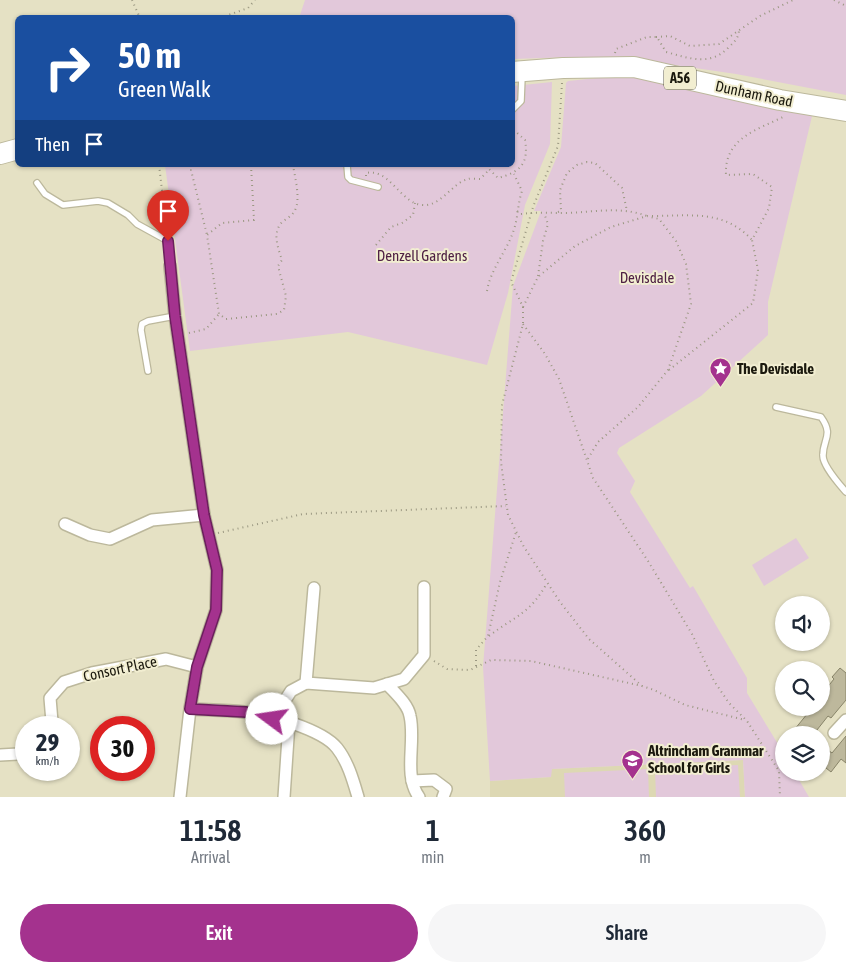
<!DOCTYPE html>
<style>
:root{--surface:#fff;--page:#f6f6f7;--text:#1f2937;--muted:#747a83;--accent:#a4328e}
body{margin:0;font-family:"Asap Condensed",sans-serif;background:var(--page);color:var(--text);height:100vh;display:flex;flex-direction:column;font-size:19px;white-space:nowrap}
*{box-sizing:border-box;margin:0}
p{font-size:16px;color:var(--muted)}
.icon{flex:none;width:28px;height:28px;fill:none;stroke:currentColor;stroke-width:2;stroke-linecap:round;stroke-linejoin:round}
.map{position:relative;height:797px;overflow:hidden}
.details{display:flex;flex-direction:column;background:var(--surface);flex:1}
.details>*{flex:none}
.guide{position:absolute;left:15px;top:15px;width:500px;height:152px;border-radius:8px;box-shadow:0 1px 4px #0004;background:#1a4fa0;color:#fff;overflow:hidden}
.buttons{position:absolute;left:775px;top:596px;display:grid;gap:10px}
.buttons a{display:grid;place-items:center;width:55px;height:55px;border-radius:50%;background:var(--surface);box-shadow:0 1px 4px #0004;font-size:25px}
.speed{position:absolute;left:15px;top:716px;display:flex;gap:10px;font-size:25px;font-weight:700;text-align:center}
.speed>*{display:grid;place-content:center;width:65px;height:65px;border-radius:50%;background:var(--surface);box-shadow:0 1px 4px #0004;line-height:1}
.speed small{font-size:12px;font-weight:400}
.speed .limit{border:8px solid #d22;background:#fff;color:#111}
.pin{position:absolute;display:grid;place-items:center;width:42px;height:42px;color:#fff;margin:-51px -21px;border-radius:50% 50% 50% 0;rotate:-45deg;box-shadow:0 0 5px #0007}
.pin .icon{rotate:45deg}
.me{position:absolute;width:55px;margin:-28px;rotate:284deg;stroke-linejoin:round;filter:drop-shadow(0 0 4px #0008)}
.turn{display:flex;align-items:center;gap:18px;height:105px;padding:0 20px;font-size:22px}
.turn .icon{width:65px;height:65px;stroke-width:2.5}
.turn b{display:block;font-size:35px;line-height:42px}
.then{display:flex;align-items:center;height:48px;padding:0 20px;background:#0003;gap:10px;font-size:19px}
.eta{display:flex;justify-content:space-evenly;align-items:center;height:85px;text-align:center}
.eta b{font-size:30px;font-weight:600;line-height:35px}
.button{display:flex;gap:10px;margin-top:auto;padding:10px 20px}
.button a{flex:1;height:58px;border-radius:30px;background:var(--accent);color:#fff;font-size:20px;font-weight:600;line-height:58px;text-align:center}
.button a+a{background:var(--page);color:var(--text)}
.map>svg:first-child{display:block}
.built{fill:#ddd8b3}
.green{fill:#e2c8da}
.building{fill:#bdb89c;stroke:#888469}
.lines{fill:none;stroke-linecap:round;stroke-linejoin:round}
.lane-casing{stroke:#bcb89c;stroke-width:8}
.street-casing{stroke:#bcb89c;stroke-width:14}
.highway-casing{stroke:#bcb89c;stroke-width:22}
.path{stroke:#9b9882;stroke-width:2;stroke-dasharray:1 4;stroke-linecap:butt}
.lane{stroke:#fff;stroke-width:5.5}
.street{stroke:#fff;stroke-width:11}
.highway{stroke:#fff;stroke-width:20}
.route-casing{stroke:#6b205c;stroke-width:12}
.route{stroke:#a4328e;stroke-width:9}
.labels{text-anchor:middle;stroke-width:4;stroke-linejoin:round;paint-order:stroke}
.shield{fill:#f2eed1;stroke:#5c5948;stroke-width:1}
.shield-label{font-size:14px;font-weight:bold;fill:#1b190e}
.street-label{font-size:15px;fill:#1b190e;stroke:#f2eed1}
.park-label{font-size:15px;fill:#4f2044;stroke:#f2eed1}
.poi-label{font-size:15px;font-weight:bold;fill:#1b190e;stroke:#f2eed1;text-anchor:start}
</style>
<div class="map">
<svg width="846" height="797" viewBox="0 0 846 797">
<rect width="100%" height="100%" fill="#e5e1c4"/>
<!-- built -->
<polygon class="built" points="743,760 745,797 490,797 490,781 551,777 551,769"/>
<!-- green -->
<g class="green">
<polygon points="305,0 846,0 846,95 736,74 640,60 571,57 513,59 512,18 299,18"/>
<polygon points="637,74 813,112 768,302 768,335 701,396 619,448 617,453 635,481 630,492 690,588 693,586 747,678 747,693 784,754 784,772 795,773 809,797 745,797 743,760 552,769 551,777 490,781 483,667 513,286 541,211 534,211 561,147 566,83 568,81"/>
<polygon points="552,82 550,144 525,205 508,293 487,365 348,332 190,351 165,165 512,165 513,86"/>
<polygon points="796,538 809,558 764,586 752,565"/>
<polygon points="738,765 740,797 656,797 655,769"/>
<polygon points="648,769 649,797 565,797 564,773"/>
</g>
<!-- building -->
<g class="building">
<polygon points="840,668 846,673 846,700 831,718 828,716 813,735 790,735 812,708 821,708 821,695 834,679 832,677"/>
<polygon points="846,736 846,763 841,759 831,772 821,764 821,745 832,753"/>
</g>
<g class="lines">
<defs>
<g id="lane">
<polyline points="512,110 521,101 522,76"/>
<polyline points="347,165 348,177 351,180 378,187"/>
<polyline points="37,183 45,194 63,205 98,201 108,203 128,215 137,224 168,241 170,266"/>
<polyline points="148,371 141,330 142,324 148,321 175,316"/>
<path d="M 776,407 L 821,417 C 834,435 823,439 823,455 C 822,465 840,485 846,492"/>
</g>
<g id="street">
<polyline points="170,266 175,316 204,515 217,570 216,610 197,667 190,709 180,797"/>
<polyline points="65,524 90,535 110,539 152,520 204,515"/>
<polyline points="306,683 314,588"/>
<path d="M 387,684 C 395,693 408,704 410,716 C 416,742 403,775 419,797"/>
<path d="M 190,709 C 208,710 226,710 244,712 C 267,714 322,729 337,748 C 348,762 353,780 358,797"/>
<polyline points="273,719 291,691 306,683 374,688 404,679 424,655 424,587"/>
<polyline points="50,728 52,722 50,698 64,682 92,673 166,659 197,667"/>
<polyline points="834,733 846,720"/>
<polyline points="0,755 18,754 26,751"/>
<polyline points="412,781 434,780 446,789 443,797"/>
<polyline points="284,797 289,723"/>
</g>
<g id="highway">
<polyline points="512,72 563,68 634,67 780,100 846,111"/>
<polyline points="0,154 18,149"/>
</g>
</defs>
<!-- lane casing -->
<use href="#lane" class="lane-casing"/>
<!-- street casing -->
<use href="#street" class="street-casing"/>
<!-- highway casing -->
<use href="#highway" class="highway-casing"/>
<!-- path -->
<g class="path">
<polyline points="132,0 140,18"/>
<polyline points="834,0 846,6"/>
<polyline points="220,18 248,8 255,0"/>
<polyline points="656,37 670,36 690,46 719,44 760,16 793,0"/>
<path d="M 615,53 L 616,49 L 647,37 L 657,37 L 666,52 C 689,58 710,67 729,47 C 734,42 738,39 739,31"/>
<polyline points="562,83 558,146 533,207 511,282 523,307 523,324 502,405 501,462 508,515 524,547 560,602 589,639 642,686"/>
<polyline points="159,165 167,232"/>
<polyline points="193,165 191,170 207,235"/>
<path d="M 251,165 L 254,220 L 222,223 L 207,235 L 219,314 L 226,319 L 277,314 L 284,310 L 286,296 L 278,266 L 282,260 C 278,248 272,233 282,222 C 287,218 293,216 296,208 C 300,195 295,178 293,165"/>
<path d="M 487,165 L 489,169 L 498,178 C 520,172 529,164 525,140 L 515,131 L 512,132"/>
<path d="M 366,176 L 366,173 C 390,168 400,203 422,205 C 441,207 452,183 468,179 C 471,178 476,179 480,179 L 489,170"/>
<path d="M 517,211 L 521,214 C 536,212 551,213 567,213 C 595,212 620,206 647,216"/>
<polyline points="558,212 561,211 560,190 567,173 577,165 587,162 595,163 622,188 627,211"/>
<path d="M 652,216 C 689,216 724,209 752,240"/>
<polyline points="376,245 391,227 402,223 413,215 415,203"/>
<polyline points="538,276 543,241 548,224 544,213"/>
<path d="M 487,291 C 491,267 509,249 515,226 C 518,215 518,203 522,191 L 514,174"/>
<polyline points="523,307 538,277 575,246 611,227 647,216 659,219 676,241 686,264 691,304 668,370 638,407 598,442 586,462"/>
<polyline points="523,324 545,354 559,379 593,478 648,561 692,634 714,681 729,703 747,721 779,771 780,797"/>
<polyline points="189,333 206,329 219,314"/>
<path d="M 669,370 L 753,303 L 758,270 L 752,240 L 769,208 L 772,187 L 753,174 L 726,175 C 724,138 757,130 785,116"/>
<polyline points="218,533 303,514 506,506"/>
<path d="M 489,636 C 515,616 530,614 547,583"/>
<polyline points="434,661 447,669 470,670 491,660 531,661 642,686 654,690 685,705 745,720"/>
<polyline points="476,666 476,650 488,636 500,582 516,532"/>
</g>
<!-- lane -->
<use href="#lane" class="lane"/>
<!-- street -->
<use href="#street" class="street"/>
<!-- highway -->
<use href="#highway" class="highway"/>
</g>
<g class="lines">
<defs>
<polyline id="route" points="168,241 175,316 204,515 217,570 216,610 197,667 190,709 246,712 272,719"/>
</defs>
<!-- route casing -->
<use href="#route" class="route-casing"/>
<!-- route -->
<use href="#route" class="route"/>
</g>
<!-- icons -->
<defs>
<symbol id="sight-pin" viewBox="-11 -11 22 30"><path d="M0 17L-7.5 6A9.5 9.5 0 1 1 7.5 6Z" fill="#a4328e" stroke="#f2eed1"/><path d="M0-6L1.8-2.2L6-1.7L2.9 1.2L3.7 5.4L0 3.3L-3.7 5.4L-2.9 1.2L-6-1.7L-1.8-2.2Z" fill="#fff"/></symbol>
<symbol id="school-pin" viewBox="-11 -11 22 30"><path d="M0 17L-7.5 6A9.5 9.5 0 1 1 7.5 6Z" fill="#a4328e" stroke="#f2eed1"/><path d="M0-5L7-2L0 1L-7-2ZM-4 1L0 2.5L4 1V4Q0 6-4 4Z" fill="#fff"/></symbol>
</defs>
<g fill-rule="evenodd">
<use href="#sight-pin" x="708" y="356" width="25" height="34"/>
<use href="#school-pin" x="620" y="748" width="25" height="34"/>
</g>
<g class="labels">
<!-- shield labels -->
<rect class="shield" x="664" y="66.5" width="32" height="23" rx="4"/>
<g class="shield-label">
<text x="680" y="83">A56</text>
</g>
<!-- street labels -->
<g class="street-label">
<text transform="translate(754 94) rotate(12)" y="5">Dunham Road</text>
<text transform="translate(120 669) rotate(-12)" y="5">Consort Place</text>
</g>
<!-- park labels -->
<g class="park-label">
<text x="422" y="261">Denzell Gardens</text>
<text x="647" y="283">Devisdale</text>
</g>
<!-- poi labels -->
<g class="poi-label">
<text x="737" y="374">The Devisdale</text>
<text x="648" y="756">Altrincham Grammar<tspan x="648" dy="17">School for Girls</tspan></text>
</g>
</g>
</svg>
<div class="buttons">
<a><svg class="icon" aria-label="sound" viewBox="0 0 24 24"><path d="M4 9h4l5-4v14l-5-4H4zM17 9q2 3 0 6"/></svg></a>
<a><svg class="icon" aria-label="search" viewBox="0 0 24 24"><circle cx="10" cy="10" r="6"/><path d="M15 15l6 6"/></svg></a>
<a><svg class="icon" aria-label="layers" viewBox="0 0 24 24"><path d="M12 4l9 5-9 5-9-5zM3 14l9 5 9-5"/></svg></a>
</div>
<div class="speed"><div>29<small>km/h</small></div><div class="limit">30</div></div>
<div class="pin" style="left:168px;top:241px;background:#d93025"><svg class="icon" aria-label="arrive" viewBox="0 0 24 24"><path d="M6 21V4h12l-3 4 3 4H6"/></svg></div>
<svg class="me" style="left:272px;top:719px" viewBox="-20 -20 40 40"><circle r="19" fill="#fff"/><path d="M0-13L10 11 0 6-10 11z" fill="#a4328e"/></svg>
<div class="guide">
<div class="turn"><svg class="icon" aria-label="right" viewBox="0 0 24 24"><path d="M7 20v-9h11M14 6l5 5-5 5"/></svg><div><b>50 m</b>Green Walk</div></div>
<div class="then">Then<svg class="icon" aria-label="arrive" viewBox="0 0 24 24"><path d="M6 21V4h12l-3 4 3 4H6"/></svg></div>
</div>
</div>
<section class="details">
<div class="eta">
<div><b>11:58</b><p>Arrival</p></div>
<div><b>1</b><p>min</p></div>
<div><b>360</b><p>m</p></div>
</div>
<div class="button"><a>Exit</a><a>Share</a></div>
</section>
